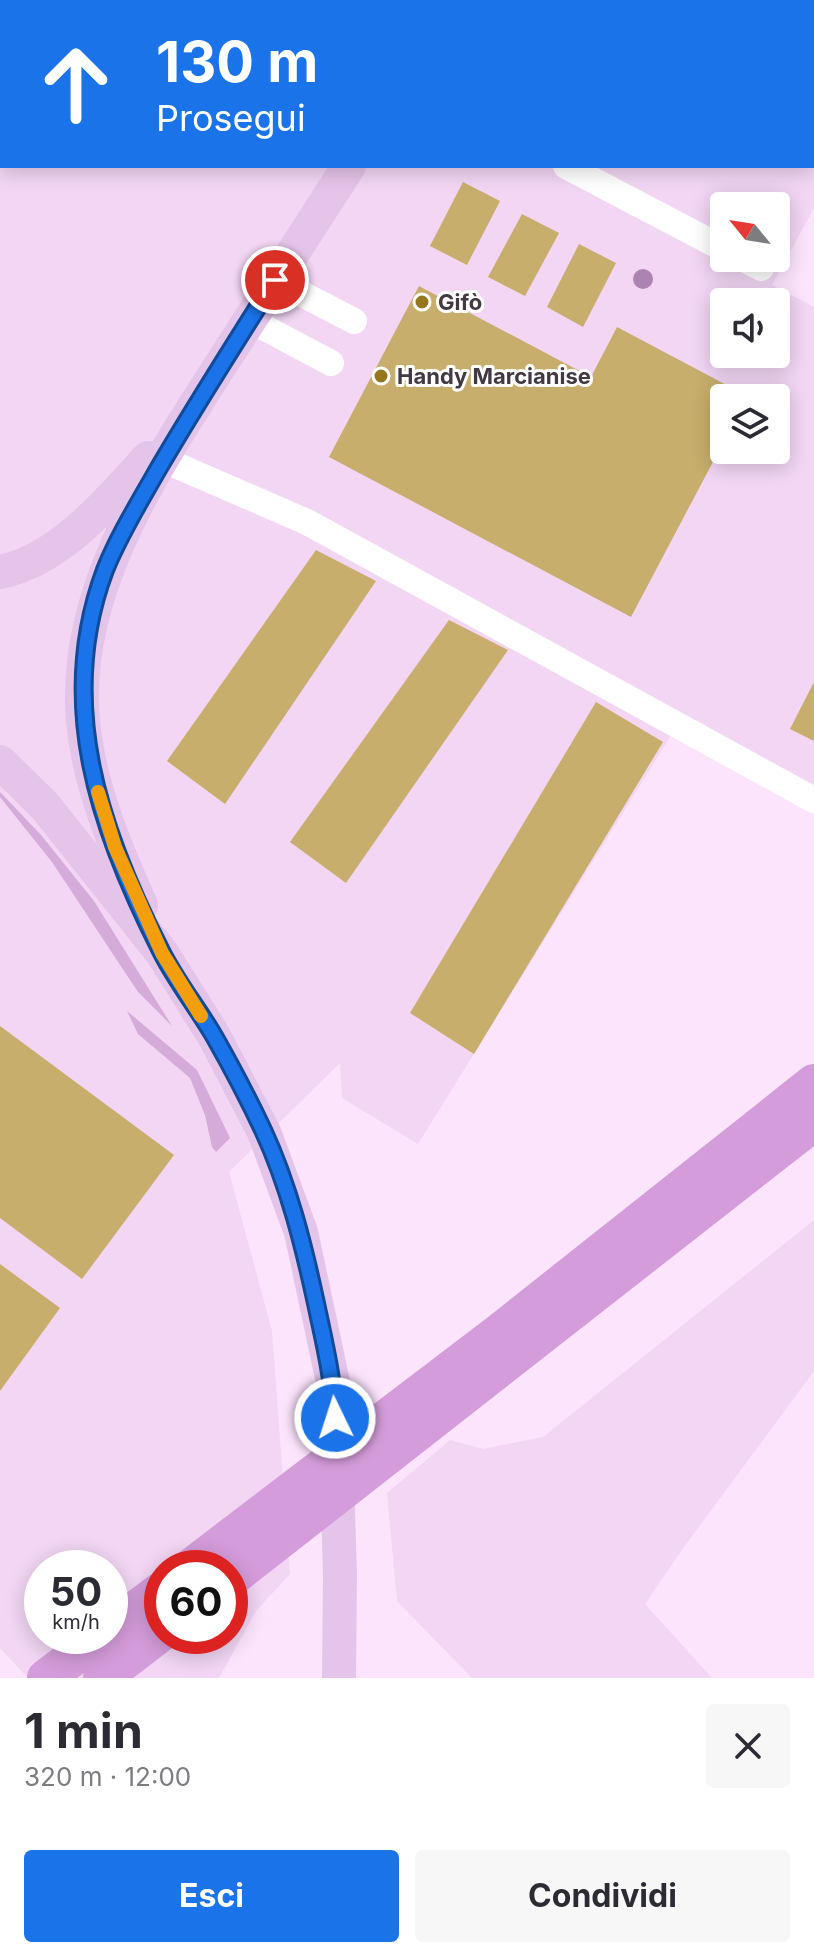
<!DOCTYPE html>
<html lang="it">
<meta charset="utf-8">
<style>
:root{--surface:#fff;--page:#f7f7f7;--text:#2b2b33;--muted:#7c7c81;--accent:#1a73e8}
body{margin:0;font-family:Inter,sans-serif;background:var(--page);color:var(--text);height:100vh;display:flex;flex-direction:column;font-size:30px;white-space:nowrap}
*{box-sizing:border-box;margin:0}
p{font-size:26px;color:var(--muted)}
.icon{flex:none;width:44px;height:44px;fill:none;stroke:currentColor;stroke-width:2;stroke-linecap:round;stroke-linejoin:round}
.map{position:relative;height:1678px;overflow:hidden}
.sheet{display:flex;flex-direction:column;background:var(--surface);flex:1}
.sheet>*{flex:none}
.guide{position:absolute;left:0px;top:0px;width:814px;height:168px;box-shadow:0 4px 20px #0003;background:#1a73e8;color:#fff;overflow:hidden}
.needle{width:52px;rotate:300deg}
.buttons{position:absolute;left:710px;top:192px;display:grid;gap:16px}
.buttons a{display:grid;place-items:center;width:80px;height:80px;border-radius:8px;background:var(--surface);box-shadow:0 4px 20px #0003;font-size:40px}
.speed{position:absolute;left:24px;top:1550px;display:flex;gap:16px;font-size:40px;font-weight:700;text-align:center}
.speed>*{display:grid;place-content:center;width:104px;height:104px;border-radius:50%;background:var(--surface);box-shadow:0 4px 20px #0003;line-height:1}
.speed small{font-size:20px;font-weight:400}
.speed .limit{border:12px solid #d22;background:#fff;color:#111}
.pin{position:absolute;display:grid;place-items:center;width:68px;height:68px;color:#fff;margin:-34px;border:4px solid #fff;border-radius:50%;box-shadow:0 2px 8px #0007}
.me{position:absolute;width:88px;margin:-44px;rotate:356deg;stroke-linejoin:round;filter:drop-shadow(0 0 6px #0008)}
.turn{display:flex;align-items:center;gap:28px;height:168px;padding:0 24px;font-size:36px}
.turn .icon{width:104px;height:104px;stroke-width:2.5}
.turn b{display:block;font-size:56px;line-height:68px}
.round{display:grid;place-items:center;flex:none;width:84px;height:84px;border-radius:8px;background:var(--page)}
.overview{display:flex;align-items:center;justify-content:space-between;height:136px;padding:0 24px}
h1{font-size:48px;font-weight:700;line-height:60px}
.button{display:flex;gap:16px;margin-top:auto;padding:16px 24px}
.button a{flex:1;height:92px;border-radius:8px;background:var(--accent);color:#fff;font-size:32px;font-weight:700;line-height:92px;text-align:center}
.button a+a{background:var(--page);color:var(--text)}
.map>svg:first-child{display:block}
.built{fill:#f2d6f4;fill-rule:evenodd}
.green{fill:#d5abd9}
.building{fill:#c7ae6c}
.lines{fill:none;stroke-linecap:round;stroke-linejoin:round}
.minor{stroke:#fff;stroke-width:26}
.major{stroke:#e5c4e9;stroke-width:34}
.highway{stroke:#d49cda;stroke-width:38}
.tree{fill:#ad83b1}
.route-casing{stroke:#114b97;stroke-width:20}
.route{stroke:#1a73e8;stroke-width:14}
.slow{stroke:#f59e0b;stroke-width:14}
.poi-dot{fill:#94771f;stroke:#fff;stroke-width:3}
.labels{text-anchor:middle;stroke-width:6;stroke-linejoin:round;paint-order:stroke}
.poi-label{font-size:22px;font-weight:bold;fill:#433943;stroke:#fff;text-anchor:start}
</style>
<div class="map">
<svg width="814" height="1678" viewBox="0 0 814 1678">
<rect width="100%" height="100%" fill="#fce4fd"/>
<!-- built -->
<g class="built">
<path d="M 0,0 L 814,0 L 814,208 L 772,285 L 814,307 L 814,787 L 683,716 L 418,1144 L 342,1098 L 340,1063 L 229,1172 L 272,1331 L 290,1574 L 256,1611 L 219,1678 L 28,1678 L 0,1648 ZM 2,2 L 812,2 L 812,166 L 2,166 ZM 724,206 L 776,206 L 776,258 L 724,258 ZM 724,302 L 776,302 L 776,354 L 724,354 ZM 724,398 L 776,398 L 776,450 L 724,450 ZM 42,1568 L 110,1568 L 110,1636 L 42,1636 ZM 162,1568 L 230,1568 L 230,1636 L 162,1636 Z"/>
<polygon points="814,1220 814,1371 684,1547 645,1604 712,1678 472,1678 397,1601 387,1493 450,1440 483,1449 543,1437"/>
</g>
<!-- green -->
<g class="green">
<polygon points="0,792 41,835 94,901 172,1026 138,992 52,862 0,797"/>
<polygon points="127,1011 197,1070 230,1138 216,1152 212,1147 205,1115 190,1078 138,1034"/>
</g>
<!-- building -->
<g class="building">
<polygon points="463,182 500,201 467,265 430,246"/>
<polygon points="522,214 559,233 525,296 488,277"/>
<polygon points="579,244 616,263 583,327 547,307"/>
<polygon points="419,286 591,377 617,327 751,398 724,398 724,441 631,617 329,457"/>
<polygon points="316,550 376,581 225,804 167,761"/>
<polygon points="449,620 508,650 346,883 290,842"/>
<polygon points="814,682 814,741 790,729"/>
<polygon points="596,702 663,742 474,1054 410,1013"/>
<polygon points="0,1026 174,1155 82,1279 0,1218"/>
<polygon points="0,1264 60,1308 0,1391"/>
</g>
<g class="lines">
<!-- minor -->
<g class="minor">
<polyline points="0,31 2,32"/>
<polyline points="566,166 724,249"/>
<polyline points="742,258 761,268"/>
<polyline points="275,280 354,321"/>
<polyline points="250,320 331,363"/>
<polyline points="164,460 307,522 814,800"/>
</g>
<!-- major -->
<g class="major">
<polyline points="454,2 455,0"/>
<path d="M 0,572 C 60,560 109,501 148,458"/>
<polyline points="0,762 44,805 162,953 214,1036 264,1132 301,1232 334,1387 340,1575 339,1678"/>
<path d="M 141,905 C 115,847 89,785 83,721 C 71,587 159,462 227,355 C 268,292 308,229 349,166"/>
</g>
<!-- highway -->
<g class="highway">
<polyline points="190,1568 501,1331 814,1083"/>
<polyline points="230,1579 814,1122"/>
<polyline points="110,1629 162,1590"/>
<polyline points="46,1678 101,1636"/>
<polyline points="102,1678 162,1632"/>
</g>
</g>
<!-- trees -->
<circle class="tree" cx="643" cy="279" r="10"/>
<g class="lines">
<defs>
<path id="route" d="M 275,280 C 235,343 195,406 157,471 C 139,503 119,535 105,570 C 55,703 100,831 161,951 C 176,981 197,1007 214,1036 C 231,1066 248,1098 263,1130 C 289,1186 304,1247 317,1308 C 325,1345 333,1380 335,1418"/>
</defs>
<!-- route casing -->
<use href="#route" class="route-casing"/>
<!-- route -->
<use href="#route" class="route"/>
<!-- slow -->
<polyline class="slow" points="98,792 115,847 162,953 201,1016"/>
</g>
<!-- markers -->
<g class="poi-dot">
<circle cx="422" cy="302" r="8"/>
<circle cx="381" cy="376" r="8"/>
</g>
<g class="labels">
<!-- poi labels -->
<g class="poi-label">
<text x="438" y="310">Gifò</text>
<text x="397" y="384">Handy Marcianise</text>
</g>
</g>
</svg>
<div class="buttons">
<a><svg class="needle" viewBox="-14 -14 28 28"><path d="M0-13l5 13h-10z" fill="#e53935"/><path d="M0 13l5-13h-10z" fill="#7c7c81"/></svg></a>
<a><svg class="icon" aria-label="sound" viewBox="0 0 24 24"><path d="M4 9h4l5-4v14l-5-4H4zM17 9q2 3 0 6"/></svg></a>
<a><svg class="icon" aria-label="layers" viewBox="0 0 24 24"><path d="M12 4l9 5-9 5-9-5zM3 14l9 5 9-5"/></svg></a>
</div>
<div class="speed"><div>50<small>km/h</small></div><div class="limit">60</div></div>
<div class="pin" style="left:275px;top:280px;background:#d93025"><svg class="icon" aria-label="arrive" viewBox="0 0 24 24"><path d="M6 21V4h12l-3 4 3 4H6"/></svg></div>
<svg class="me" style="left:335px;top:1418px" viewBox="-20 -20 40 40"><circle r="17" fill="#1a73e8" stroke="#fff" stroke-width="3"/><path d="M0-11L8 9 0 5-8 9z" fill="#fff"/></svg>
<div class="guide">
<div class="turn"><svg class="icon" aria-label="ahead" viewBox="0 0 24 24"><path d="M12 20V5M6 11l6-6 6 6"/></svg><div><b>130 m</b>Prosegui</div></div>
</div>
</div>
<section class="sheet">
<div class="overview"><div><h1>1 min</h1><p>320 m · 12:00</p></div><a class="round"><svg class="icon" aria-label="close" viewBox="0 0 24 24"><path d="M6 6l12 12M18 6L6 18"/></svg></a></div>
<div class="button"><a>Esci</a><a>Condividi</a></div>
</section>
